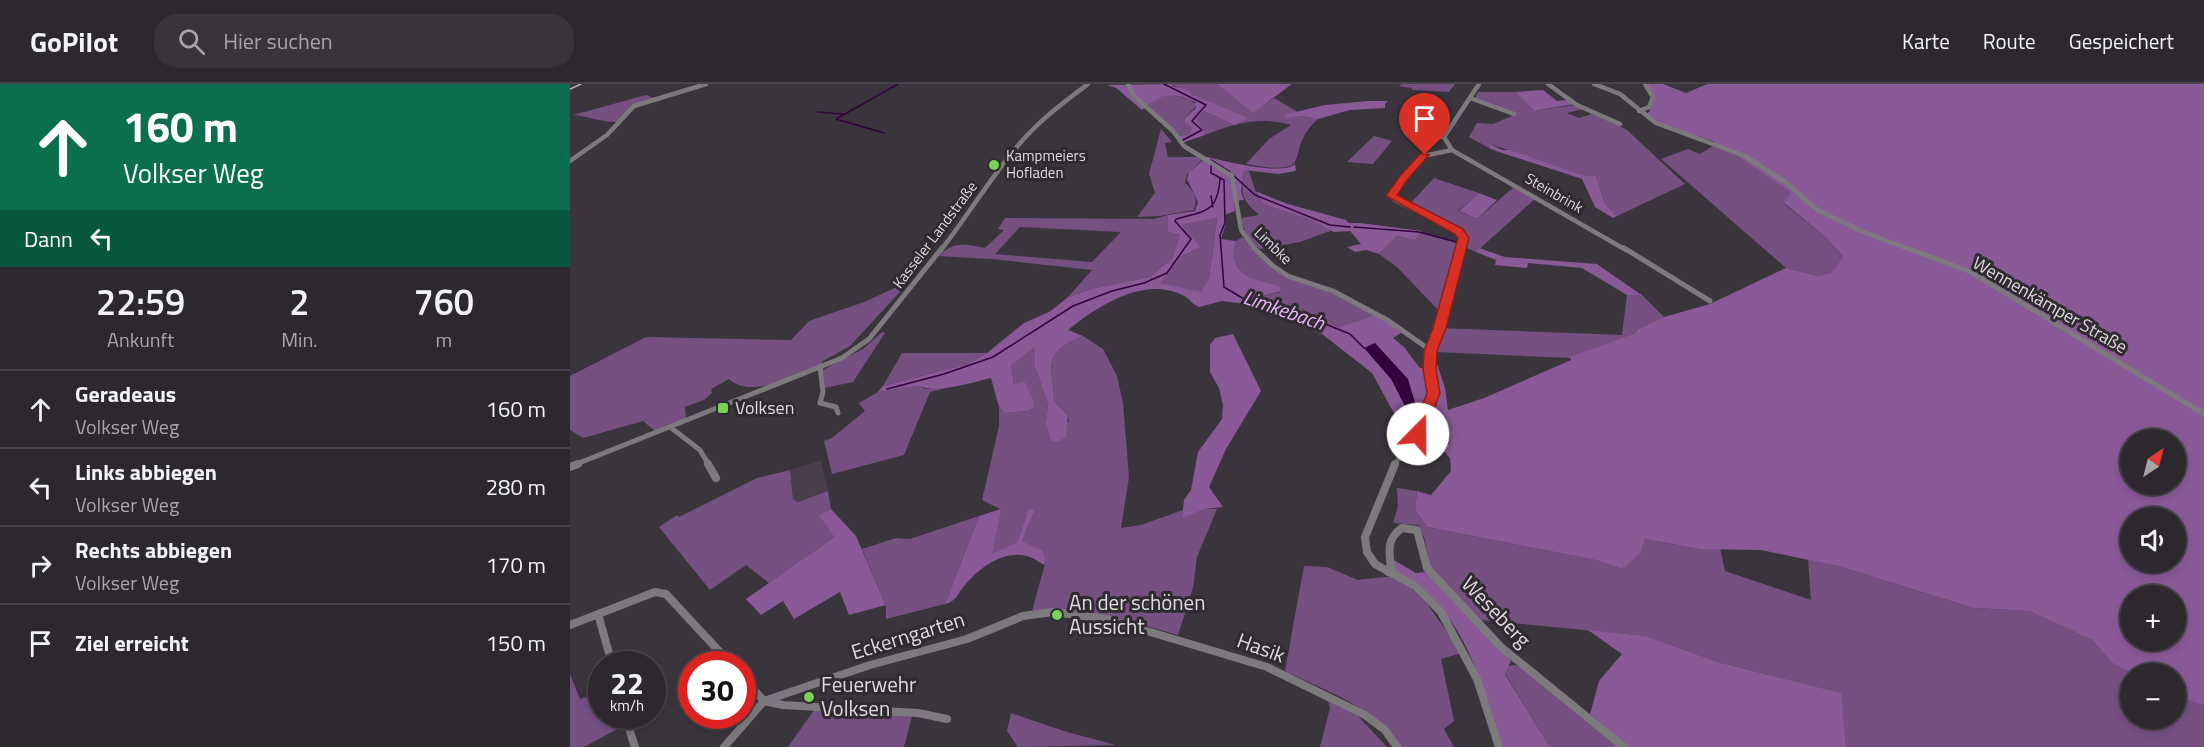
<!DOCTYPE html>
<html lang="de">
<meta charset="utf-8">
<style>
:root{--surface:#2c282d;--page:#383439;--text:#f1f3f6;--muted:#a6a6aa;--line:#484449}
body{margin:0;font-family:"Titillium Web",sans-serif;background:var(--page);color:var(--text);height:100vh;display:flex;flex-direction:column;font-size:22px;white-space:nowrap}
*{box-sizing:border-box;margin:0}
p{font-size:20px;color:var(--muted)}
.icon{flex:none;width:33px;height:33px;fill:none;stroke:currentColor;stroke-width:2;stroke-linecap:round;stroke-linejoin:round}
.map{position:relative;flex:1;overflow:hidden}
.details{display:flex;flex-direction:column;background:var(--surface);width:570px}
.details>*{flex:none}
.top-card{background:#0b6e4f;color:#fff;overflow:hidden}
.needle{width:39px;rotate:35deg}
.controls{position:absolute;left:1550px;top:345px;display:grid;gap:12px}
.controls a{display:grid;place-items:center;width:66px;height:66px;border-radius:50%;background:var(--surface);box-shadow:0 3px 9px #0003,0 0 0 2px var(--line);font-size:30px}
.speed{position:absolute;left:18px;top:567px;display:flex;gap:12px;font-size:30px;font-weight:700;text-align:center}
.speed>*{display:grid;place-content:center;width:78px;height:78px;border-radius:50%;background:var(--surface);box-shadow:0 3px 9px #0003,0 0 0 2px var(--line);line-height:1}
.speed small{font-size:15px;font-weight:400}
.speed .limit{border:9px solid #d22;background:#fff;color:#111}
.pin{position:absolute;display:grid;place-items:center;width:51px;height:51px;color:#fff;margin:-62px -26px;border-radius:50% 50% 50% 0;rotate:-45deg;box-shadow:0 0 6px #0007}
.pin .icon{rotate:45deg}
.me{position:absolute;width:66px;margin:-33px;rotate:22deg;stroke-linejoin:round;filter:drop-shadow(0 0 4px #0008)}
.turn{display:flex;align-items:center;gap:21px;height:126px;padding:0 24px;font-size:27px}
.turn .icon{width:78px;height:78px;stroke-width:2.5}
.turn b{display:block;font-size:42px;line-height:51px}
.then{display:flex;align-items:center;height:57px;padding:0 24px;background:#0003;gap:12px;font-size:22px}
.eta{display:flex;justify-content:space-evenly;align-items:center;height:102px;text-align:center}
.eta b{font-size:36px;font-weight:600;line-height:42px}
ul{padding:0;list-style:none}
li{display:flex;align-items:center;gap:18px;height:78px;padding:0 24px;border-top:2px solid var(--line)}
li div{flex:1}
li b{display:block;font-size:22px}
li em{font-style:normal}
header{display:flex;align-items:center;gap:36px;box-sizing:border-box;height:84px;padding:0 30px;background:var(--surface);border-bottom:2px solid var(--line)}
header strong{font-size:28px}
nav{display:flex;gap:33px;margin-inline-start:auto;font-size:21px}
.search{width:420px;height:54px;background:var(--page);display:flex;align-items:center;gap:15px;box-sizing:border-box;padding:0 21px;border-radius:24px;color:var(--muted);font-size:22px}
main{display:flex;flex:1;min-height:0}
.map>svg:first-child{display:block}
.built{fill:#483f4a}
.green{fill:#755081;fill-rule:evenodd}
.forest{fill:#895998;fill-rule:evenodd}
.water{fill:#32033f}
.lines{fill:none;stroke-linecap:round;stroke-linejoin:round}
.stream{stroke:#32033f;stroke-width:1.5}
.minor-far2{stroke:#7d7a7d;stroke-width:4.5}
.minor-far1{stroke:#7d7a7d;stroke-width:5}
.minor{stroke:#7d7a7d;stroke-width:8}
.rail{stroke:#b9b5ba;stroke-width:1.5}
.route{fill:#d93025;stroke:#8d1f18;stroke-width:1.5}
.poi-dot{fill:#7ad156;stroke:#302b31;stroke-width:2}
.labels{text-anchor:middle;stroke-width:6;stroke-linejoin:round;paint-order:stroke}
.far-poi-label{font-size:15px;fill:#dedbdf;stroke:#302b31;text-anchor:start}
.far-street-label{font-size:15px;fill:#dedbdf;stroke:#302b31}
.street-label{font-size:18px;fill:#dedbdf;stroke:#302b31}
.poi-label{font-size:18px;fill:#dedbdf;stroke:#302b31;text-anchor:start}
.water-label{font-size:20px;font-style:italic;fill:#ebb6fd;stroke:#302b31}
.near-poi-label{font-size:21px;fill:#dedbdf;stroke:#302b31;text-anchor:start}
.near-street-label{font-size:21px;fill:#dedbdf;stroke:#302b31}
</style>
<header>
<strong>GoPilot</strong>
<div class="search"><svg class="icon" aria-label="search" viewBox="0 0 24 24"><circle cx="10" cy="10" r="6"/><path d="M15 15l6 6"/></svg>Hier suchen</div>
<nav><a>Karte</a><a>Route</a><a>Gespeichert</a></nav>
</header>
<main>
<section class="details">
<div class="top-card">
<div class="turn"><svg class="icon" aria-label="ahead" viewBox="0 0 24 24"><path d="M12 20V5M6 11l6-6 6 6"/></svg><div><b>160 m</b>Volkser Weg</div></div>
<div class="then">Dann<svg class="icon" aria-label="left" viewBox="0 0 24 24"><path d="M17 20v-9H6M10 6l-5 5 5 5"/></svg></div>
</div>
<div class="eta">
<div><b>22:59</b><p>Ankunft</p></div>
<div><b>2</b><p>Min.</p></div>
<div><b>760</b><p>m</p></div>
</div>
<ul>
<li><svg class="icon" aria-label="ahead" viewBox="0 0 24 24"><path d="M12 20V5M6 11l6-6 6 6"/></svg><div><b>Geradeaus</b><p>Volkser Weg</p></div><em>160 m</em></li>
<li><svg class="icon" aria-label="left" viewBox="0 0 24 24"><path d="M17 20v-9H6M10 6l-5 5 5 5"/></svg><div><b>Links abbiegen</b><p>Volkser Weg</p></div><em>280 m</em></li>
<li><svg class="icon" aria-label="right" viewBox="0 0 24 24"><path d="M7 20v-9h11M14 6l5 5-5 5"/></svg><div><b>Rechts abbiegen</b><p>Volkser Weg</p></div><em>170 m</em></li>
<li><svg class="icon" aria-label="arrive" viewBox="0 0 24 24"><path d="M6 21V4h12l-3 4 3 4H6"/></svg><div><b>Ziel erreicht</b></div><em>150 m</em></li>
</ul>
</section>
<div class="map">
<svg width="1634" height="663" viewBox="0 0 1634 663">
<rect width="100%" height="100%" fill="#3a353c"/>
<!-- built -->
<polygon class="built" points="251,377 258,407 228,418 223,415 220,386"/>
<!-- green -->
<g class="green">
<path d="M 601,0 L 647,0 L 683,28 L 704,14 L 728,28 L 714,31 L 718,35 L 732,32 L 748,35 C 710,68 752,94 676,80 L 699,55 L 721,41 C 690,32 664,40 635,51 L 633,45 L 625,35 L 634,27 L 664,41 L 640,18 Z"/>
<polygon points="832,0 885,0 879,8 842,6 842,4 829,2"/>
<polygon points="908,8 945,8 964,27 1005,21 1013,25 997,29 1009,34 1025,29 1057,46 1115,100 1047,132 1035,120 1026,92 1013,91 920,60 919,64 899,53 907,39 923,40 947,30 905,14"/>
<polygon points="601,10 620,16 627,21 615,34 614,38 622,44 619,50 608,52 577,22 586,14"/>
<path d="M 76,11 L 83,14 L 66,20 L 48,38 C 33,39 19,32 3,31 Z"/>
<path d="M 591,45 L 602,58 L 595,59 L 598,73 L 628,73 L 632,76 L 617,90 L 615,99 C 624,107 628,114 624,126 L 589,132 L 567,133 L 585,109 L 579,90 Z"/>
<polygon points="804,52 822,57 803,80 777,78"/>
<polygon points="1143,62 1161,68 1222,108 1214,120 1254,152 1273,172 1262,188 1249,192 1216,184 1091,75 1118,65 1130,70"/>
<path d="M 674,85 L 679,87 L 687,112 L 763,146 L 730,158 L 690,165 C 679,158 673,147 671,134 L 689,131 C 670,114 671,110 674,85 Z"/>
<polygon points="864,94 909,109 888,127 907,135 945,102 966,114 906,168 892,162 894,153 890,147 838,122"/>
<path d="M 598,131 L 598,148 L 610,151 L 602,174 L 580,193 L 525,204 L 498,213 L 522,186 L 422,175 L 369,172 C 382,157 397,160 415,164 L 434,146 L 428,145 L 435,134 L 583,135 ZM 450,143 L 550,148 L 550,149 L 522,178 L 425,170 Z"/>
<polygon points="647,134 639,194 631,209 589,199 611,173 631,163 610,141"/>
<polygon points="849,148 891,159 871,229 827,183 809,170 827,152 844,156"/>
<path d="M 673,153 L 704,185 L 758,207 L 804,231 L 769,243 L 710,218 L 695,220 L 681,216 L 687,213 L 711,208 L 708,201 C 681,195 657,190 666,157 Z"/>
<path d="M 340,197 L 280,262 L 253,277 L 251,281 C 228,290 181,316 159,295 L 141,305 L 142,309 L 134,316 L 115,323 L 116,335 L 85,347 L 73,337 L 13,354 L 0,346 L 0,292 L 76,253 L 221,256 L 239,237 L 294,218 Z"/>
<polygon points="1057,211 1073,212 1094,233 1068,245 1065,249 1000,274 866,268 863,265 870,244 1052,251"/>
<polygon points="312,248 315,249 283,298 254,304 253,286 293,265"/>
<path d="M 513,252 L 533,265 L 547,292 L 553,319 L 559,393 L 551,444 L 571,441 L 613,426 L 613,433 L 635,425 L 647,425 L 627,473 L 623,504 L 608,551 C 559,537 514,523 462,527 L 476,476 L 471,466 L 452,457 L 465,426 L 459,424 L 447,458 L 421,471 L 430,425 L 412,416 L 429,342 L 429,323 L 434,329 L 458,327 L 444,300 L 441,280 L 465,263 L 465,283 L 478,320 L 476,338 L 499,338 L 498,331 L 484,317 C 482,277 472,270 513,252 Z"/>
<polygon points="332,269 417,269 397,280 313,302"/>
<polygon points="350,302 355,305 384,302 360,308 334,371 262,390 254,357 262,354 295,327 289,319 308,308"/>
<polygon points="220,386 223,415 228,418 258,407 261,425 248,431 264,453 199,499 176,481 140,506 89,443 107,431 109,433 187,394"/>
<polygon points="827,404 847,407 845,426 857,443 1025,476 1052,485 1075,455 1129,465 1150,464 1155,487 1241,516 1238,475 1268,482 1403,524 1459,527 1522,556 1542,579 1561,589 1560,634 1605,634 1605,611 1634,622 1634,663 1276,663 1270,609 1148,578 1076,552 911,536 860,484 854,453 849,441 823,439 828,422"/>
<polygon points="409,432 375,520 316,535 316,521 292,465 326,454 340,455"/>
<path d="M 734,482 L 757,483 L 788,496 L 823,492 L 840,503 L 858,521 L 892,569 L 871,575 L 884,637 L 874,645 L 884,663 L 831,663 C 805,623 756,607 715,587 Z"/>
<polygon points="944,581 949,582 1050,663 980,663 935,589 938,582"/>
<polygon points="0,590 10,615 31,609 32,632 51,632 53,642 14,663 0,663"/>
<polygon points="758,617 788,632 817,663 750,663 760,624"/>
<polygon points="244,626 342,632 334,663 218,663"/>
<polygon points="441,629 497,648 546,661 448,663 437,647"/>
</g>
<!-- forest -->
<g class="forest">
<path d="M 601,0 L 603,2 L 617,6 L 622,10 L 678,34 L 664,41 L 634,27 L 626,35 L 633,45 L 635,51 L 612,59 L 608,52 L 619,50 L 622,44 L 614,38 L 615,34 L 626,24 L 625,18 C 601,7 591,9 572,26 L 546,4 L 537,1 Z"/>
<polygon points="647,0 722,0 683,29"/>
<path d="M 1076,0 L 1093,0 L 1116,9 L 1137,0 L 1634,0 L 1634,622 L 1605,611 L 1605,590 L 1561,589 L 1542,579 L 1522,556 L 1459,527 L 1403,524 L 1268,482 L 1191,466 L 1129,465 L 1075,455 L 1070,469 L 1052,485 L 1025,476 L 857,443 L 845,426 L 847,407 L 861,411 L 881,387 L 880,374 L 855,347 L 837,353 L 802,289 L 752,250 L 676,220 L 652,217 L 629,223 C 623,221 620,215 614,212 C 575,191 528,222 498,246 L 513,252 C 472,270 482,277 484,317 L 498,331 L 496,353 L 488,358 L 481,357 L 476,338 L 478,320 L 465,283 L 465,263 L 441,281 L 444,300 L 455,298 L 463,316 L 464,323 L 458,327 L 434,329 L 429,323 L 421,294 C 405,298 365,310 350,302 L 308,308 L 313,302 L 397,280 L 417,269 L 454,239 L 481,227 L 498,213 L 525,204 L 580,193 L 602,174 L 610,151 L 598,148 L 598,131 L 625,127 L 628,118 L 617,95 L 619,88 L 637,73 C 655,77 712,92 725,80 L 726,87 L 708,90 L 674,86 L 671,107 L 674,116 L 664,117 L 665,127 L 655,131 L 656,139 L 651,155 L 666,157 C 657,190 681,195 708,201 L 712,207 L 687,213 L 682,217 L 695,220 L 710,217 L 769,243 L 804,231 L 834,247 L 823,254 L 834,263 L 850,284 L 856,284 L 857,271 L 864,271 L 875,304 L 878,326 L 914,314 L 1001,276 L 1000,273 L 1065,249 L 1068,245 L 1094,233 L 1140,220 L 1216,184 L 1249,192 L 1262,188 L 1273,172 L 1254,152 L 1214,119 L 1221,108 L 1161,68 L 1143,62 L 1145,58 L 1091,40 L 1076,30 L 1080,27 L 1079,24 L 1083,19 ZM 647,134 L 639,194 L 631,208 L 590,199 L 611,173 L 631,163 L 611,141 ZM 1560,356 L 1605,356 L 1605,400 L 1560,400 ZM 1560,434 L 1605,434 L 1605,478 L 1560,478 ZM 1560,512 L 1605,512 L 1605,556 L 1560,556 Z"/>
<polygon points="973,6 987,17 997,16 1005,20 964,27 945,8"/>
<polygon points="798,17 818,17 815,20 815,24 780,26 748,35 732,32 718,35 713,31 755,21"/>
<polygon points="920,60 932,66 940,66 1013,91 1026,92 1035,120 1047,132 1043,134 1025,123 1012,95 923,66 919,64"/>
<polygon points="685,107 718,120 776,136 779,139 790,139 852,147 844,156 827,152 809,170 796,166 785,168 777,163 791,160 780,147 764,148 739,135 694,120"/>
<polygon points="909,109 927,116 907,135 889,127"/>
<polygon points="909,164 935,173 1027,180 1073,212 1057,211 1012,184 958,179 957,184 925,181 926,176 906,168"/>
<polygon points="663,250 691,307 656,365 639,403 653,423 635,425 612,434 614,416 621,406 628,368 652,335 653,321 649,304 640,288 640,261 645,254"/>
<path d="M 459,424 L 465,426 L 452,457 L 472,466 L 476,476 L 474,481 C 469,478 462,473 457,472 C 433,466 409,484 395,501 C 387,510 387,517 375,520 L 409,432 L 431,425 L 422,470 L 447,458 Z"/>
<polygon points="261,425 286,452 316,521 279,531 270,508 224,535 213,517 191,531 176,515 264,453 248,431"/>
<path d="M 822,475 L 846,489 L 856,488 L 938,572 L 941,577 L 935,590 L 980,663 L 933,663 C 919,622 901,556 871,525 C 858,511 839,500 824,488 Z"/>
<polygon points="1018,546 1076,552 1148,578 1271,609 1276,663 1058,663 1020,630 1029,597 1052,570"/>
</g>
<!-- water -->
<polygon class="water" points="805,259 838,295 848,329 835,322 821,295 794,264"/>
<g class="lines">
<!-- stream -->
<g class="stream">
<polyline points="594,0 636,21 622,37 632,46 613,56"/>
<polyline points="247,28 273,30"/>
<polyline points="314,49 266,35 328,0"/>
<polyline points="641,76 660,88"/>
<polyline points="641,80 641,89 654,96 655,139 650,151 654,203 674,215 700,223 716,224 780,250 794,264"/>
<polyline points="663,91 685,111 760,141 780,143"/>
<polyline points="641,112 643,123"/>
<polyline points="784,143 849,148 890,159"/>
<path d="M 317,305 L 374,290 L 423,273 L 503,222 L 542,207 L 574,199 L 597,189 L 621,155 L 605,137 L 606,135 C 635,127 648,129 650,94"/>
</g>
<!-- minor-far2 -->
<g class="minor-far2">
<polyline points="558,0 564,12 603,47 614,62 662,92 671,146 686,166"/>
<polyline points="909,0 874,53 882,66 1056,166"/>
<polyline points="978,0 1007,21 1050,40"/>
<polyline points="1024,0 1050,10 1086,39 1175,72 1218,100 1246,125 1291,147 1341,166"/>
<polyline points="900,14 944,30"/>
<polyline points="1069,27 1079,23 1083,13 1075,0"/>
<polyline points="834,37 840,52 874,53"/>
<polyline points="882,66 853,72 821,111 825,116 889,148 893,154 890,166"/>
<polyline points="0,77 37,51 64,22 136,0"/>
<path d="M 371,166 C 399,130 422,91 451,58 C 471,35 494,18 518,0"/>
</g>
<!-- minor-far1 -->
<g class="minor-far1">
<polyline points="684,164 703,182 718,192 763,207 819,237 860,266"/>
<polyline points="1054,164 1140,217"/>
<polyline points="1337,164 1401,188 1634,330"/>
<polyline points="250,283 253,308 250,319 266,323 268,329"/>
<polyline points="100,343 130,366 139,381"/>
<polyline points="4,381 272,274 299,255 372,164"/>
<polyline points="824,381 848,350 863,309 859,285 860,266 870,244 890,164"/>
</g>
<!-- minor -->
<g class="minor">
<polyline points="138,380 146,394"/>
<polyline points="825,380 795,453 797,468 805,480 845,502 871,528 907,595 929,663"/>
<polyline points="0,383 8,380"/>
<path d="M 818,488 L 821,485 C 819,468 816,455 832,444 L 847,446 L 857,484 L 931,563 L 1054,663"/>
<polyline points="28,530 42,580"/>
<polyline points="0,541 85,508 96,510 161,580"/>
<polyline points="172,593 194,617"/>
<polyline points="194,617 300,581 397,555 453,532 483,528 537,535 697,583 795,631 815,646 827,663"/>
<polyline points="194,617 213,621 348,629 377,635"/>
<polyline points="55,632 65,663"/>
<polyline points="154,663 194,617"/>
</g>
<!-- rail -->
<polyline class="rail" points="0,5 11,0"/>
</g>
<!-- route -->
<polygon class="route" points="851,69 859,71 837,96 827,111 893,145 899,154 876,244 867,267 866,285 870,309 855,350 848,355 841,350 857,309 853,285 854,267 863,244 888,154 885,150 816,112 830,92"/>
<!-- markers -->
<g class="poi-dot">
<circle cx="424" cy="81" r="6"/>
<rect x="147" y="318" width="12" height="12" rx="3"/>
<circle cx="487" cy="531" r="6"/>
<circle cx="239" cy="613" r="6"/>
</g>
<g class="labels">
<!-- far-poi labels -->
<g class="far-poi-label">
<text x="436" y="77">Kampmeiers<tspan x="436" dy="17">Hofladen</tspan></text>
</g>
<!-- far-street labels -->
<g class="far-street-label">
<text transform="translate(984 109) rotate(30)" y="5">Steinbrink</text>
<text transform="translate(365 151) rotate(-53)" y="5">Kasseler Landstraße</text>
<text transform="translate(703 162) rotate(44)" y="5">Limbke</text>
</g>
<!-- street labels -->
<g class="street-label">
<text transform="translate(1480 221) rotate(30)" y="6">Wennenkämper Straße</text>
</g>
<!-- poi labels -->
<g class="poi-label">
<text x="165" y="330">Volksen</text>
</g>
<!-- water labels -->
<g class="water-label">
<text transform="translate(714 226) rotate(19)" y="7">Limkebach</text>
</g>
<!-- near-poi labels -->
<g class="near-poi-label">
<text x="499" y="526">An der schönen<tspan x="499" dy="24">Aussicht</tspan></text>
<text x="251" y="608">Feuerwehr<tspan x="251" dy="24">Volksen</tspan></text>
</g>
<!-- near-street labels -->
<g class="near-street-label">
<text transform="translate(926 528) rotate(46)" y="7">Weseberg</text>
<text transform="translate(338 552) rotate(-17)" y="7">Eckerngarten</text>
<text transform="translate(691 564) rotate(20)" y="7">Hasik</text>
</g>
</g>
</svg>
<div class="controls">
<a><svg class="needle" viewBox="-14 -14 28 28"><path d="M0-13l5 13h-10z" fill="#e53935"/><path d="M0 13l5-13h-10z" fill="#a6a6aa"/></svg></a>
<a><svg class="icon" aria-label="sound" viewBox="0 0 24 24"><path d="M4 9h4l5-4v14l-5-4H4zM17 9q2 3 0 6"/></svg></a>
<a>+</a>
<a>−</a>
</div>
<div class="speed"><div>22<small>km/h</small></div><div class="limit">30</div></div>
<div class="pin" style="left:855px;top:71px;background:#d93025"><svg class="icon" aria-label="arrive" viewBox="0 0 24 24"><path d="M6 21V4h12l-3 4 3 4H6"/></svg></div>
<svg class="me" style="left:848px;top:350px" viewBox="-20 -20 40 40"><circle r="19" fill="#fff"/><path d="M0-13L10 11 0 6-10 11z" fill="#d93025"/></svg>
</div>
</main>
